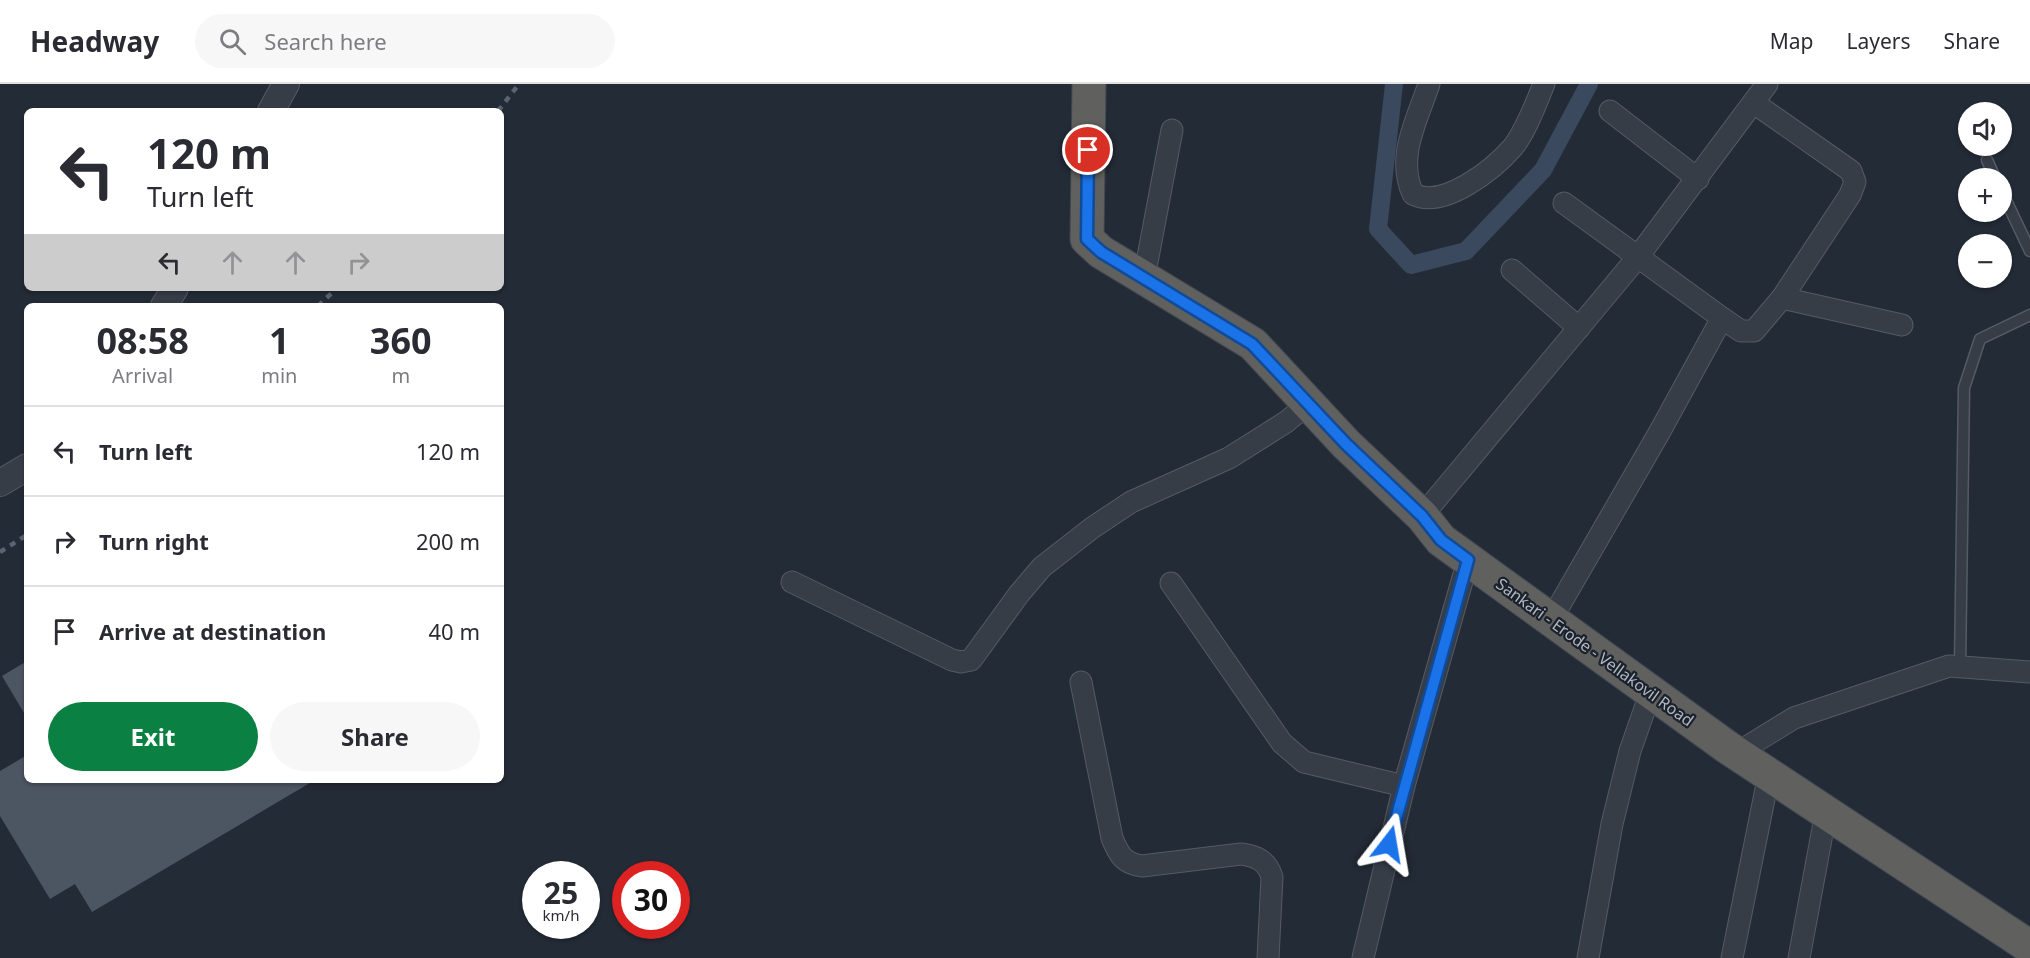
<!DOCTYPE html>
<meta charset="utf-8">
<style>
:root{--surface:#fff;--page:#f7f7f7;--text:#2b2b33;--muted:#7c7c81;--line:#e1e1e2;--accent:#0b8043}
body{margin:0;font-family:"Noto Sans",sans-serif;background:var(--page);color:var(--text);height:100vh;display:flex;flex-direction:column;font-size:22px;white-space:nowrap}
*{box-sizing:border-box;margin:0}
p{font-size:20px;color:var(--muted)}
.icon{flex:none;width:33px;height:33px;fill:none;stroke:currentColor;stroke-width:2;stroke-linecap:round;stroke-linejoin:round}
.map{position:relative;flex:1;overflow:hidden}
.drawer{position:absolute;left:24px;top:219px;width:480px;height:480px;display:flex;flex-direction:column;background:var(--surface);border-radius:9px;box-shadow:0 2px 4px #0004}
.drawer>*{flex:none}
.top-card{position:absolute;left:24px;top:24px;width:480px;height:183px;border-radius:9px;box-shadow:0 2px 4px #0004;background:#fff;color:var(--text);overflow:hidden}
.fabs{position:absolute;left:1958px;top:18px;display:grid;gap:12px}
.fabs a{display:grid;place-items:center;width:54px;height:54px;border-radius:50%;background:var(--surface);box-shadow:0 2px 4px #0004;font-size:30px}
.speed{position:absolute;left:522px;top:777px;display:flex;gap:12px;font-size:30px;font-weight:700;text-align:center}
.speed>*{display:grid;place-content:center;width:78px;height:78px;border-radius:50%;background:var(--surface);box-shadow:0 2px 4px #0004;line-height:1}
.speed small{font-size:15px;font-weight:400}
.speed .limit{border:9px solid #d22;background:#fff;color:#111}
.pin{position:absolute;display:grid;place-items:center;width:51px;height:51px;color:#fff;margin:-26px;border:3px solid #fff;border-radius:50%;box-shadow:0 2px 6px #0007}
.me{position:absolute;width:66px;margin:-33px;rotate:14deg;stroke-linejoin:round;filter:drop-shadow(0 0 4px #0008)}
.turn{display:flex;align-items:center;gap:21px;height:126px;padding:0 24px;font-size:27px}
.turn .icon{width:78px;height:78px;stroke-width:2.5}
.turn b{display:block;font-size:42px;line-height:51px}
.lanes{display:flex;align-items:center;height:57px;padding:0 24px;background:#0003;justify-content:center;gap:30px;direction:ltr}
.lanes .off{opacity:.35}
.eta{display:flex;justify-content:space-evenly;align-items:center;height:102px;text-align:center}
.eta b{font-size:36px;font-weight:700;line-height:42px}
.action{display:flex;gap:12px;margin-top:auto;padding:12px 24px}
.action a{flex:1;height:69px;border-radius:36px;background:var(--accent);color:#fff;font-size:24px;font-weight:700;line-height:69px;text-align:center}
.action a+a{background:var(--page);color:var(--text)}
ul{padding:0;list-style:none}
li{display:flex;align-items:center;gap:18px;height:90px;padding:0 24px;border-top:2px solid var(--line)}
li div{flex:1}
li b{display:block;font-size:22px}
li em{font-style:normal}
header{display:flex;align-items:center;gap:36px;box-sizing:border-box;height:84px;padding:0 30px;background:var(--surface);border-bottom:2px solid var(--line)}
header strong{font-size:28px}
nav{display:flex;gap:33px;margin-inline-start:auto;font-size:21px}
.search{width:420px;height:54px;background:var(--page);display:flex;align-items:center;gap:15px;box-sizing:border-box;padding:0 21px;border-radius:33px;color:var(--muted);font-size:22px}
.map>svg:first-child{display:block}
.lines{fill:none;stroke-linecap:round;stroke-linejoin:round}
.canal{stroke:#3a495e;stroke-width:18}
.building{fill:#4c5562}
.service-casing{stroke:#545b65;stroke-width:13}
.minor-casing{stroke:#545b65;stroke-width:23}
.tertiary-casing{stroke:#545b65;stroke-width:28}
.trunk-casing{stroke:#414852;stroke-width:35}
.service{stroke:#373d47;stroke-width:10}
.minor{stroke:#373d47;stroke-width:21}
.tertiary{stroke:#373d47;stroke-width:26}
.trunk{stroke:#60605e;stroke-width:33}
.rail{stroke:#5b6370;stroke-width:4.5;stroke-dasharray:6 6;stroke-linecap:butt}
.route-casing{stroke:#114b97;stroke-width:15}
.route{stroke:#1a73e8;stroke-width:10}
.labels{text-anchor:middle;stroke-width:4.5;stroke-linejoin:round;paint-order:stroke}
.street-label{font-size:16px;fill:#b1b8c3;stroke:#1c222c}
</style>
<header>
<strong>Headway</strong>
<div class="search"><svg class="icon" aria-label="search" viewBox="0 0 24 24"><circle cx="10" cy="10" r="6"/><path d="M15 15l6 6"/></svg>Search here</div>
<nav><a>Map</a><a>Layers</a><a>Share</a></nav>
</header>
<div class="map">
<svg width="2030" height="874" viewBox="0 0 2030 874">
<rect width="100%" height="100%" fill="#232b36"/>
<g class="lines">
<!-- canal -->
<polyline class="canal" points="1394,0 1378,145 1411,181 1466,167 1543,86 1589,0"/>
</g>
<!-- building -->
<g class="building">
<polygon points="27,577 27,634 2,592"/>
<polygon points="27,671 27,696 315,696 92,828 75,800 50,815 0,732 0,687"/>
</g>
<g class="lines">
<defs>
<g id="service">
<polyline points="1987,76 1995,94"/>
<polyline points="2001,106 2030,167"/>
<polyline points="1960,583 1964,304 1980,255 2030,231"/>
</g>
<g id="minor">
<path d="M 1429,0 C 1417,36 1396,73 1413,110 C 1443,126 1494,85 1513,63 C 1526,47 1536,19 1544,0"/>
<polyline points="1610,27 1698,95"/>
<polyline points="1564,119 1722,234 1741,247 1754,247 1782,214 1850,111 1855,98 1851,87 1754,19"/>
<polyline points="1512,186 1579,244"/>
<polyline points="1144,194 1172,46"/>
<polyline points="1782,214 1902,241"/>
<polyline points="1422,432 1637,174 1767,0"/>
<polyline points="792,498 952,576 961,578 971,576 1019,510 1042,483 1092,444 1131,418 1229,374 1286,338 1309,319"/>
<polyline points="1171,499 1282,659 1304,678 1404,702"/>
<polyline points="1551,536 1659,349 1722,234"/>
<path d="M 1081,598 L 1112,754 C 1119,771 1123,779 1142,782 L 1241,770 C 1257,772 1267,777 1272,793 L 1268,874"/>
<polyline points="1737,669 1794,634 1949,582 2030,588"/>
<polyline points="1363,874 1404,702 1468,476"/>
<polyline points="1588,874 1612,740 1630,667 1651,607"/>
<polyline points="1732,874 1769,690"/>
<polyline points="1799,874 1826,728"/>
</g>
<g id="tertiary">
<polyline points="271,27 286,0"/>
<polyline points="164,222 175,204"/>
<polyline points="0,399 27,383"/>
</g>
<polyline id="trunk" points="1089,0 1087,155 1101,168 1253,260 1346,360 1422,432 1441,456 1727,663 2030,863"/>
</defs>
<!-- service casing -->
<use href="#service" class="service-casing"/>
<!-- minor casing -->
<use href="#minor" class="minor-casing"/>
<!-- tertiary casing -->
<use href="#tertiary" class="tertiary-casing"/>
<!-- trunk casing -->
<use href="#trunk" class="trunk-casing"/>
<!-- service -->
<use href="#service" class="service"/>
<!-- minor -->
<use href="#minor" class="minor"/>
<!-- tertiary -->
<use href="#tertiary" class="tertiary"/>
<!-- trunk -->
<use href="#trunk" class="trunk"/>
<!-- rail -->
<g class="rail">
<polyline points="498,27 519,0"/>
<polyline points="318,222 337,204"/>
<polyline points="0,468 27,451"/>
</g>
</g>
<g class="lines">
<defs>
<polyline id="route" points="1088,66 1087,155 1101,168 1252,260 1346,360 1422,432 1441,456 1468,476 1389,760"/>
</defs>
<!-- route casing -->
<use href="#route" class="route-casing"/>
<!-- route -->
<use href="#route" class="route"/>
</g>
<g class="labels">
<!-- street labels -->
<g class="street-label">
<text transform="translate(1595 568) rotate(36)" y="6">Sankari - Erode - Vellakovil Road</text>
</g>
</g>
</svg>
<div class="fabs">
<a><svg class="icon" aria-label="sound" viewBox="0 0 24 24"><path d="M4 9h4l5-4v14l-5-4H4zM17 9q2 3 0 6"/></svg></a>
<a>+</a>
<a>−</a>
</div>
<div class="speed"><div>25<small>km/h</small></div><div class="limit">30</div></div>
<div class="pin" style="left:1088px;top:66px;background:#d93025"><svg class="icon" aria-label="arrive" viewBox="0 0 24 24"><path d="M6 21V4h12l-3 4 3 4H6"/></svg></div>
<svg class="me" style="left:1389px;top:760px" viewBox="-20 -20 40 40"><path d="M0-17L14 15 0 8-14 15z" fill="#1a73e8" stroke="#fff" stroke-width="4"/></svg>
<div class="top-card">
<div class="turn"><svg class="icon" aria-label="left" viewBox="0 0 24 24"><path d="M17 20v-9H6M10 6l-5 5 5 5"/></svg><div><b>120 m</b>Turn left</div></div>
<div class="lanes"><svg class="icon" aria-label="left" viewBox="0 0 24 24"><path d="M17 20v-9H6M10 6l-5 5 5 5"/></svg><svg class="icon off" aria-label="ahead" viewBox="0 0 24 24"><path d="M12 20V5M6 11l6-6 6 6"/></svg><svg class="icon off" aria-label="ahead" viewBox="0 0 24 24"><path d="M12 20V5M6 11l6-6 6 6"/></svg><svg class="icon off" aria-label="right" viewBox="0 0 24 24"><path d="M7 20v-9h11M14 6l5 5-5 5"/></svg></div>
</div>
<section class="drawer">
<div class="eta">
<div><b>08:58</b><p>Arrival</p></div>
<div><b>1</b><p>min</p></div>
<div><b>360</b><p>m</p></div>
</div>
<ul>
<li><svg class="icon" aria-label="left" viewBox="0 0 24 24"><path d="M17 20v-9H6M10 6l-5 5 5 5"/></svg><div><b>Turn left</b></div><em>120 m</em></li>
<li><svg class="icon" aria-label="right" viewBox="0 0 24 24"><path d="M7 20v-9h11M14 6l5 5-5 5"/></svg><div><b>Turn right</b></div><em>200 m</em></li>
<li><svg class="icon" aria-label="arrive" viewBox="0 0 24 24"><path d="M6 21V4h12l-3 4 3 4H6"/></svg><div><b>Arrive at destination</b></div><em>40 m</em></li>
</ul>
<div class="action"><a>Exit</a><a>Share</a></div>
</section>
</div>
